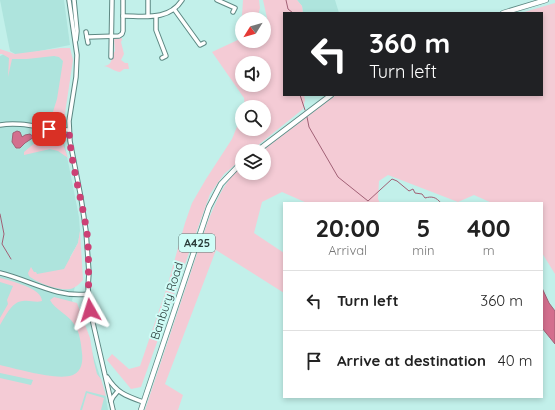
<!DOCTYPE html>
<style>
:root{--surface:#fff;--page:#f6f6f6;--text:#222;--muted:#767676;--line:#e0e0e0}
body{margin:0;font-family:Quicksand,sans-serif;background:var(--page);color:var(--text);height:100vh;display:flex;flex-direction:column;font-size:15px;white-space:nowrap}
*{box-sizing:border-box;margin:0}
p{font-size:13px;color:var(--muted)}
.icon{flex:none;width:22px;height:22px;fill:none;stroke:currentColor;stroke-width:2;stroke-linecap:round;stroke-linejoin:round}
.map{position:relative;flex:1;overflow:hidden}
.sheet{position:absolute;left:283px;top:202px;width:260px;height:196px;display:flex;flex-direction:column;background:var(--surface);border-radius:0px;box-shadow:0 2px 6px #0003}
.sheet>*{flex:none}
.guide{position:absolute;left:283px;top:12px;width:260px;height:84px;border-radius:0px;box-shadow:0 2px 6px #0003;background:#202124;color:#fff;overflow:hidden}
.needle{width:26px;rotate:233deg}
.fabs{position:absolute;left:235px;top:12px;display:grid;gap:8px}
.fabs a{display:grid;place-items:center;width:36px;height:36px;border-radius:50%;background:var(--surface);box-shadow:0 2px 6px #0003;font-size:20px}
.pin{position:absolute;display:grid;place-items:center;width:34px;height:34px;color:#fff;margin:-17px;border-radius:8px;box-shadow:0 2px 6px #0006}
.me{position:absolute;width:44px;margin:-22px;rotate:354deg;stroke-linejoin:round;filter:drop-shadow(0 0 3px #0008)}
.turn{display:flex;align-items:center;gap:14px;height:84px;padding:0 20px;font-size:18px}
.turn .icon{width:52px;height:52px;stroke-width:2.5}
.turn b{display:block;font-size:28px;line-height:34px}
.eta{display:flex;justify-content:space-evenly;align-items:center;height:68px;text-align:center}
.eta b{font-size:24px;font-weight:800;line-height:28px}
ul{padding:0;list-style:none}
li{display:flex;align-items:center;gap:12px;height:60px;padding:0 20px;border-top:1px solid var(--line)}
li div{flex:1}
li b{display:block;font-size:15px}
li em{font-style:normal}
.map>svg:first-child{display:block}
.built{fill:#aee4dd}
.green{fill:#f4cbd5;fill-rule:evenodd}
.water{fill:#d36f8e;stroke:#a16075}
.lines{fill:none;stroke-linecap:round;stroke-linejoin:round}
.stream{stroke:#a16075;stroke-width:1}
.minor-casing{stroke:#5d8883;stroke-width:5.5}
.major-casing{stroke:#5d8883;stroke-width:6}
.minor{stroke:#fff;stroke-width:3.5}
.major{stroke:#fff;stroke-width:4.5}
.route{stroke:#cc4175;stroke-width:7;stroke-dasharray:0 12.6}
.labels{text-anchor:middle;stroke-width:4;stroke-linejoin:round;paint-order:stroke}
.shield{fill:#d0fdf7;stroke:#5c7773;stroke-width:1}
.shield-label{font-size:11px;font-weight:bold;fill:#2b3d3b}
.street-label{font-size:12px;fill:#2b3d3b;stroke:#d0fdf7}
</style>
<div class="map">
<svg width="555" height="410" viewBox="0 0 555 410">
<rect width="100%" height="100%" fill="#c2f0ea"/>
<!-- built -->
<g class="built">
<polygon points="0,0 64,0 70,45 24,54 15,54 10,51"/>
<polygon points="297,0 335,0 339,13 303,13 302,6"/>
<polygon points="67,53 57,135 64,141 79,217 80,231 78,243 70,257 76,281 72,301 78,308 105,392 108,410 0,410 0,56 4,54 24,56"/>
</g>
<!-- green -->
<g class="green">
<polygon points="243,0 259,0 260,8 257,19 242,19 242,25 240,25 242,16"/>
<path d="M 263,0 L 297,0 L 302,6 L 303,13 L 284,13 L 284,95 L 304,95 L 305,100 L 303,109 L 251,151 L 242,151 L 242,159 L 224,174 L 210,194 L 141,387 L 131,389 L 107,360 L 112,354 L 129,369 L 140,366 L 167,287 L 185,223 L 192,203 L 206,179 L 232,139 L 242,114 L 242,129 L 264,129 L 264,107 L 245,107 L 244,98 L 212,52 L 242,38 L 242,41 L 264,41 L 264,29 L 269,27 ZM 242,63 L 264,63 L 264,85 L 242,85 Z"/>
<path d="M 555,3 L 555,274 L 542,253 L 542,203 L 492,203 L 474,195 L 458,202 L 388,175 L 379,181 L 378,199 L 380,203 L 307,203 L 282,192 L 262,202 L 254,233 L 284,253 L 284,293 L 216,250 L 165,384 L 183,395 L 178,410 L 145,410 L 208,221 C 217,200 224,181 242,166 L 242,173 L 264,173 L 264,151 L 262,151 L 336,95 L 542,95 L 542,13 L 521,13 Z"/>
<path d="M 122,38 L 122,40 L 121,42 L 124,54 L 121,60 L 125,63 L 128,63 L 129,69 L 124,69 L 120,72 C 113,71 110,67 104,66 C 114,65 110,57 115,51 L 114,39 Z"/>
<polygon points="61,48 70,48 73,60 64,120 58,125 51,124 50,121 57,99 63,61 59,57 54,56 27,59 12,59 8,77 9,58 2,54 0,54 0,49 15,54"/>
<polygon points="53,138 61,139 68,158 58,151 50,149 24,155 24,152 37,141"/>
<path d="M 80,231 L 83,280 C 80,283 76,288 70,289 C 59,291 37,283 29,276 L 28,273 L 31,267 L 34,272 L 36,272 L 37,274 L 64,269 L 78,243 Z"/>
<path d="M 0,278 C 11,281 42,288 42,301 C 36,303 30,300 23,301 C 12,301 5,317 0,325 L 0,318 L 8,304 L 7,300 L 13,286 L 0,282 Z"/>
<path d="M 54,297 L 77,303 L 90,338 L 94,362 L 97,374 L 101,379 L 106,396 L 86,391 L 80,410 L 0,410 L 0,378 L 31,385 L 33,380 L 0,373 L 0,365 C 18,369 57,381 73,375 C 82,371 83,361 82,353 C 81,344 80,332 74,324 C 68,314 55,310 50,300 Z"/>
<polygon points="87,393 104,398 101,410 82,410"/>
</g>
<!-- water -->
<g class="water">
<polygon points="17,131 20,132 22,137 25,135 30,134 34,137 25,143 20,148 16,148 12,142 13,133"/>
<polygon points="542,288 549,303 555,311 555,344 542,328"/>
</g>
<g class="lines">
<!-- stream -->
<g class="stream">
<polyline points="286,0 288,9 293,13"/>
<polyline points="300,95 305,110"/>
<path d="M 307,117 L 309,127 L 338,177 L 368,201 L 392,179 L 397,181 L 409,191 L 413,189 L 415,193 L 422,194 L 425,198 C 432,196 436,197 441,203"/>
<polyline points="0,214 4,234 2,244 11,259"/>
</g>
<defs>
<g id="minor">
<polyline points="69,0 77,55 76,77 69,121 70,141 81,198 86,231 89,273 88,287 90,310 113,410"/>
<polyline points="74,0 77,31 76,40"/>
<polyline points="217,0 235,8 233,12"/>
<polyline points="174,9 200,45 204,43"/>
<path d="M 123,16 C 144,16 169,21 182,0"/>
<polyline points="148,16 148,0"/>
<polyline points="156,16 156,30 166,56 162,58"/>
<polyline points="86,32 88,43"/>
<polyline points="87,37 119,36 122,34 123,31 123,0"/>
<polyline points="111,57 112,0"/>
<path d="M 0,125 C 23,121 46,130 69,130"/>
<path d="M 0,273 C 30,280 56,298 88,294"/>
<path d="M 107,377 C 117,393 126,396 143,402"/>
<polyline points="111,401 113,397 118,391"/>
</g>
<g id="major">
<polyline points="503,13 546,0"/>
<polyline points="257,151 331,95"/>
<polyline points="141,410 209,207 221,184 242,162"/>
</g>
</defs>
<!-- minor casing -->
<use href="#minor" class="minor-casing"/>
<!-- major casing -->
<use href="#major" class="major-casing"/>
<!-- minor -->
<use href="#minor" class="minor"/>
<!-- major -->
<use href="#major" class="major"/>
</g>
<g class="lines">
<!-- route -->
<path class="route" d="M 49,129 L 69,130 C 71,165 82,199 87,233 C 90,259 87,284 90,310"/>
</g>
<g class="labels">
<!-- shield labels -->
<rect class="shield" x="179" y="234" width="36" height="18" rx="3"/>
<g class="shield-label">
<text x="197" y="247">A425</text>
</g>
<!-- street labels -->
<g class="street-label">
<text transform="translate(167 301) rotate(-72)" y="4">Banbury Road</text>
</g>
</g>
</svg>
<div class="fabs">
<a><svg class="needle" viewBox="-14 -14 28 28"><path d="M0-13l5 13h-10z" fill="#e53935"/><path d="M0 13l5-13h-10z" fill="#767676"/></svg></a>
<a><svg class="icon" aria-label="sound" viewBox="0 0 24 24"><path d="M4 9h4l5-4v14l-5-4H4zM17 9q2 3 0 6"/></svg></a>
<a><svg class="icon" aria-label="search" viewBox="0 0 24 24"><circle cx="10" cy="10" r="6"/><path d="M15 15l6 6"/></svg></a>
<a><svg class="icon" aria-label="layers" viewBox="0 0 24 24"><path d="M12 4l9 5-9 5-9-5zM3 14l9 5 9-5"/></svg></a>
</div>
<div class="pin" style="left:49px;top:129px;background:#d93025"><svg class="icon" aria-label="arrive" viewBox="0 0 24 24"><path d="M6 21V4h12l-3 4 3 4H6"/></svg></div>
<svg class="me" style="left:90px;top:310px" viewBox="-20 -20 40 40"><path d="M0-17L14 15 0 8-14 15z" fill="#cc4175" stroke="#fff" stroke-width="4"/></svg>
<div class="guide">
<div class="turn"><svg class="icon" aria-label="left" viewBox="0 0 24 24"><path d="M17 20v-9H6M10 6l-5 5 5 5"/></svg><div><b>360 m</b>Turn left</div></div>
</div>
<section class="sheet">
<div class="eta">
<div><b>20:00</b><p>Arrival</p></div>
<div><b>5</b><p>min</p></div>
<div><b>400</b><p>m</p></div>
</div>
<ul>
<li><svg class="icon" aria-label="left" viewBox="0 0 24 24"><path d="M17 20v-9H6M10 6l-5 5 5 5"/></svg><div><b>Turn left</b></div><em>360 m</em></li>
<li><svg class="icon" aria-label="arrive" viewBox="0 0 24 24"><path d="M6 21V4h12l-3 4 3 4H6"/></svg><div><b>Arrive at destination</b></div><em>40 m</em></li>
</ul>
</section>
</div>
